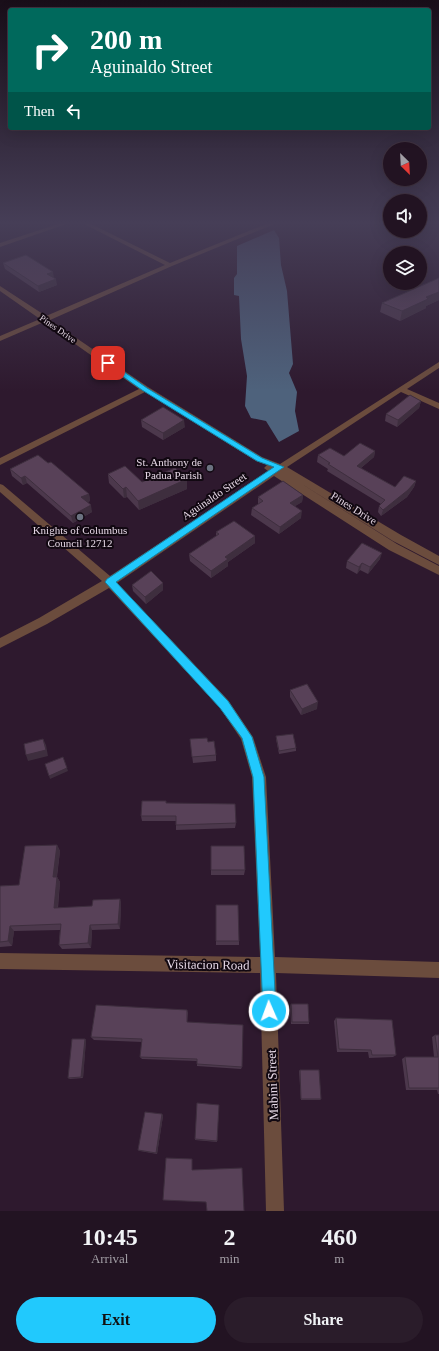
<!DOCTYPE html>
<style>
:root{--surface:#221322;--page:#2a1c2a;--text:#f1f3f6;--muted:#a29ea5;--line:#3f3240;--accent:#21c9fd}
body{margin:0;font-family:"Times New Roman",serif;background:var(--page);color:var(--text);height:100vh;display:flex;flex-direction:column;font-size:15px;white-space:nowrap}
*{box-sizing:border-box;margin:0}
p{font-size:13px;color:var(--muted)}
.icon{flex:none;width:22px;height:22px;fill:none;stroke:currentColor;stroke-width:2;stroke-linecap:round;stroke-linejoin:round}
.map{position:relative;height:1211px;overflow:hidden}
.drawer{display:flex;flex-direction:column;background:var(--surface);flex:1}
.drawer>*{flex:none}
.banner{position:absolute;left:8px;top:8px;width:423px;height:122px;border-radius:4px;box-shadow:0 4px 16px #0002,0 0 0 1px var(--line);background:#00695c;color:#fff;overflow:hidden}
.needle{width:26px;rotate:156deg}
.tools{position:absolute;left:383px;top:142px;display:grid;gap:8px}
.tools a{display:grid;place-items:center;width:44px;height:44px;border-radius:50%;background:var(--surface);box-shadow:0 4px 16px #0002,0 0 0 1px var(--line);font-size:20px}
.pin{position:absolute;display:grid;place-items:center;width:34px;height:34px;color:#fff;margin:-17px;border-radius:8px;box-shadow:0 2px 6px #0006}
.me{position:absolute;width:44px;margin:-22px;rotate:358deg;stroke-linejoin:round;filter:drop-shadow(0 0 3px #0008)}
.turn{display:flex;align-items:center;gap:14px;height:84px;padding:0 16px;font-size:18px}
.turn .icon{width:52px;height:52px;stroke-width:2.5}
.turn b{display:block;font-size:28px;line-height:34px}
.then{display:flex;align-items:center;height:38px;padding:0 16px;background:#0003;gap:8px;font-size:15px}
.eta{display:flex;justify-content:space-evenly;align-items:center;height:68px;text-align:center}
.eta b{font-size:24px;font-weight:700;line-height:28px}
.button{display:flex;gap:8px;margin-top:auto;padding:8px 16px}
.button a{flex:1;height:46px;border-radius:24px;background:var(--accent);color:#111;font-size:16px;font-weight:700;line-height:46px;text-align:center}
.button a+a{background:var(--page);color:var(--text)}
.map>svg:first-child{display:block}
.water{fill:#4e627c}
.lines{fill:none;stroke-linecap:round;stroke-linejoin:round}
.minor{fill:#6b4c3d;fill-rule:evenodd}
.wall{fill:#4c384c}
.shaded-wall{fill:#3e2e3e}
.building{fill:#584158;stroke:#3e2e3e}
.route{fill:#21c9fd;stroke:#1583a4}
.worship-dot{fill:#6b7280;stroke:#110811;stroke-width:1.5}
.labels{text-anchor:middle;stroke-width:4;stroke-linejoin:round;paint-order:stroke}
.far-street-label{font-size:9px;fill:#e4d6e4;stroke:#110811}
.poi-label{font-size:11px;fill:#e4d6e4;stroke:#110811;text-anchor:end}
.street-label{font-size:11px;fill:#e4d6e4;stroke:#110811}
.near-street-label{font-size:13px;fill:#e4d6e4;stroke:#110811}
</style>
<div class="map">
<svg width="439" height="1211" viewBox="0 0 439 1211">
<rect width="100%" height="100%" fill="#2e192e"/>
<!-- water -->
<polygon class="water" points="274,230 279,238 281,265 287,291 293,364 289,373 297,392 295,411 299,431 279,442 266,421 251,418 245,406 247,376 241,339 239,296 234,295 234,278 237,274 237,246"/>
<g class="lines">
<!-- minor -->
<g class="minor">
<polygon points="64,222 72,222 0,247 0,243"/>
<polygon points="80,222 87,222 170,263 271,222 278,222 277,223 172,266 50,320 148,387 262,457 280,464 439,362 439,368 407,389 439,403 439,409 401,392 287,467 401,535 439,556 439,565 393,541 297,481 397,544 439,566 439,575 389,550 274,476 117,583 228,700 253,737 266,777 275,957 439,962 439,978 276,973 284,1211 266,1211 260,973 0,969 0,953 260,957 252,777 241,739 220,708 109,588 47,624 0,648 0,638 39,618 102,581 0,492 0,484 3,485 110,576 268,471 264,468 267,465 256,461 145,392 0,465 0,458 139,389 44,322 0,341 0,336 40,319 0,291 0,286 46,316 165,265"/>
</g>
</g>
<!-- wall -->
<g class="wall">
<polygon points="3,263 54,278 57,285 39,292 5,269"/>
<polygon points="439,278 439,300 426,306 426,308 400,321 380,312 382,303"/>
<polygon points="421,401 419,408 397,427 385,421 386,414"/>
<polygon points="141,420 185,427 163,440 142,427"/>
<polygon points="375,451 374,457 361,468 395,487 416,481 414,487 407,497 381,516 378,512 379,506 381,504 327,471 328,469 317,462 318,455 344,456"/>
<polygon points="10,469 89,494 90,501 88,502 92,512 73,523 27,483 23,485 12,476"/>
<polygon points="108,474 142,482 187,479 187,489 139,510 127,497 124,498 109,483"/>
<polygon points="303,495 302,502 295,506 301,518 279,534 251,515 252,508 258,504 258,497"/>
<polygon points="216,532 255,543 228,562 228,566 211,578 190,561 189,554 216,536"/>
<polygon points="380,559 368,574 360,570 357,574 346,568 347,561"/>
<polygon points="163,583 163,590 146,604 133,591 132,585"/>
<polygon points="290,690 317,709 301,715 290,697"/>
<polygon points="276,736 296,748 296,751 279,754 276,739"/>
<polygon points="190,739 208,742 216,755 216,761 193,763"/>
<polygon points="166,801 166,803 236,823 235,828 176,830 176,821 142,821 141,816"/>
<polygon points="57,845 60,851 57,877 60,882 58,908 92,906 120,899 121,904 120,929 92,930 91,948 62,949 59,945 60,930 14,931 12,946 0,947 0,886 19,885"/>
<polygon points="211,846 245,870 244,875 211,875"/>
<polygon points="216,905 239,941 239,945 216,945"/>
<polygon points="291,1004 309,1022 309,1024 291,1024 290,1006"/>
<polygon points="187,1010 188,1013 187,1022 242,1067 241,1069 197,1066 197,1061 142,1059 140,1057 142,1042 94,1040 91,1037"/>
<polygon points="336,1018 396,1055 393,1057 369,1058 368,1052 337,1052 334,1021"/>
<polygon points="435,1035 439,1035 439,1094 438,1094 437,1090 406,1090 402,1059 405,1057 434,1057 432,1037"/>
<polygon points="85,1039 86,1040 83,1078 70,1079 68,1078"/>
<polygon points="300,1070 321,1099 320,1100 301,1100 299,1071"/>
<polygon points="219,1105 217,1142 195,1140 195,1139"/>
<polygon points="162,1114 163,1116 157,1154 140,1151 138,1150"/>
</g>
<!-- shaded-wall -->
<g class="shaded-wall">
<polygon points="53,272 54,278 47,274"/>
<polygon points="56,279 57,285 39,292 38,286"/>
<polygon points="439,292 439,300 426,306 426,308 400,321 402,311 426,297"/>
<polygon points="421,401 419,408 397,427 398,420"/>
<polygon points="184,420 185,427 163,440 163,433"/>
<polygon points="375,451 374,457 356,472 357,466"/>
<polygon points="25,476 27,483 23,485 21,478"/>
<polygon points="187,479 187,489 139,510 138,501"/>
<polygon points="416,481 414,487 407,497 381,516 383,510"/>
<polygon points="126,487 127,497 124,498 123,489"/>
<polygon points="89,494 90,501 83,504 81,497"/>
<polygon points="303,495 302,502 289,510 290,503"/>
<polygon points="91,505 92,512 73,523 71,516"/>
<polygon points="302,511 301,518 279,534 280,527"/>
<polygon points="255,536 255,543 228,562 228,566 211,578 211,571 225,557"/>
<polygon points="382,553 380,559 368,574 370,567"/>
<polygon points="362,563 360,570 357,574 359,567"/>
<polygon points="163,583 163,590 146,604 145,597"/>
<polygon points="318,702 317,709 301,715 302,709"/>
<polygon points="43,739 46,745 48,756 28,761 26,755"/>
<polygon points="67,768 68,771 50,779 49,776"/>
<polygon points="57,845 60,851 56,882 53,877"/>
<polygon points="57,877 60,882 57,913 54,908"/>
<polygon points="120,899 121,904 120,929 118,924"/>
<polygon points="90,925 92,930 91,948 88,943"/>
<polygon points="10,926 14,931 12,946 8,941"/>
<polygon points="85,1039 86,1040 83,1078 81,1077"/>
<polygon points="162,1114 163,1116 157,1154 156,1153"/>
</g>
<!-- building -->
<g class="building">
<polygon points="26,255 53,272 47,274 56,279 38,286 3,263"/>
<polygon points="439,278 439,292 426,297 428,299 402,311 382,303"/>
<polygon points="410,395 421,401 398,420 386,414"/>
<polygon points="163,407 184,420 163,433 141,420"/>
<polygon points="360,443 375,451 357,466 395,487 404,476 416,481 408,490 383,510 379,506 385,500 328,464 330,463 318,455 330,448 344,456"/>
<polygon points="38,455 48,463 51,462 89,494 81,497 91,505 71,516 25,476 21,478 10,469"/>
<polygon points="125,466 142,482 175,468 187,479 138,501 126,487 123,489 108,474"/>
<polygon points="283,481 303,495 290,503 302,511 280,527 252,508 263,501 258,497"/>
<polygon points="234,521 255,536 225,557 228,559 211,571 189,554 219,534 216,532"/>
<polygon points="362,543 382,553 370,567 362,563 359,567 347,561"/>
<polygon points="151,571 163,583 145,597 132,585"/>
<polygon points="307,684 318,702 302,709 290,690"/>
<polygon points="293,734 296,748 279,751 276,736"/>
<polygon points="207,738 208,742 214,741 216,755 192,757 190,739"/>
<polygon points="43,739 46,750 26,755 24,744"/>
<polygon points="63,757 67,768 49,776 45,764"/>
<polygon points="142,801 166,801 166,803 235,804 236,823 176,825 176,816 141,816"/>
<polygon points="57,845 53,877 57,877 54,908 92,906 93,900 120,899 118,924 90,925 88,943 59,945 61,924 10,926 8,941 0,942 0,886 19,885 25,846"/>
<polygon points="211,846 244,846 245,870 211,870"/>
<polygon points="216,905 238,905 239,941 216,941"/>
<polygon points="291,1004 308,1004 309,1022 292,1022"/>
<polygon points="96,1005 187,1010 187,1022 243,1025 242,1067 197,1064 197,1059 140,1057 142,1039 91,1037"/>
<polygon points="336,1018 392,1020 396,1055 372,1055 371,1050 339,1049"/>
<polygon points="435,1035 439,1035 439,1088 409,1088 405,1057 438,1057"/>
<polygon points="72,1039 85,1039 81,1077 68,1078"/>
<polygon points="300,1070 319,1070 321,1099 301,1099"/>
<polygon points="197,1103 219,1105 217,1141 195,1139"/>
<polygon points="145,1112 162,1114 156,1153 138,1150"/>
<polygon points="166,1158 192,1159 192,1170 242,1168 244,1211 207,1211 206,1202 163,1200"/>
</g>
<!-- sky -->
<linearGradient id="sky" x2="0" y2="1"><stop stop-color="#190e19"/><stop offset="0.57" stop-color="#463e57"/><stop offset="1" stop-color="#463e57" stop-opacity="0"/></linearGradient>
<rect width="439" height="391" fill="url(#sky)"/>
<!-- route -->
<polygon class="route" points="105,362 110,362 147,388 262,458 284,467 116,582 228,701 252,737 264,777 276,1011 274,1016 269,1018 264,1016 263,1011 253,777 242,738 220,708 105,582 107,579 274,467 257,461 142,390 105,364"/>
<!-- markers -->
<g class="worship-dot">
<circle cx="210" cy="468" r="4"/>
<circle cx="80" cy="517" r="4"/>
</g>
<g class="labels">
<!-- far-street labels -->
<g class="far-street-label">
<text transform="translate(58 329) rotate(35)" y="3">Pines Drive</text>
</g>
<!-- poi labels -->
<g class="poi-label">
<text x="202" y="466">St. Anthony de<tspan x="202" dy="13">Padua Parish</tspan></text>
<text x="80" y="534" text-anchor="middle">Knights of Columbus<tspan x="80" dy="13">Council 12712</tspan></text>
</g>
<!-- street labels -->
<g class="street-label">
<text transform="translate(214 496) rotate(-34)" y="4">Aguinaldo Street</text>
<text transform="translate(354 508) rotate(32)" y="4">Pines Drive</text>
</g>
<!-- near-street labels -->
<g class="near-street-label">
<text transform="translate(208 964) rotate(1)" y="5">Visitacion Road</text>
<text transform="translate(272 1085) rotate(-92)" y="5">Mabini Street</text>
</g>
</g>
</svg>
<div class="tools">
<a><svg class="needle" viewBox="-14 -14 28 28"><path d="M0-13l5 13h-10z" fill="#e53935"/><path d="M0 13l5-13h-10z" fill="#a29ea5"/></svg></a>
<a><svg class="icon" aria-label="sound" viewBox="0 0 24 24"><path d="M4 9h4l5-4v14l-5-4H4zM17 9q2 3 0 6"/></svg></a>
<a><svg class="icon" aria-label="layers" viewBox="0 0 24 24"><path d="M12 4l9 5-9 5-9-5zM3 14l9 5 9-5"/></svg></a>
</div>
<div class="pin" style="left:108px;top:363px;background:#d93025"><svg class="icon" aria-label="arrive" viewBox="0 0 24 24"><path d="M6 21V4h12l-3 4 3 4H6"/></svg></div>
<svg class="me" style="left:269px;top:1011px" viewBox="-20 -20 40 40"><circle r="17" fill="#21c9fd" stroke="#fff" stroke-width="3"/><path d="M0-11L8 9 0 5-8 9z" fill="#fff"/></svg>
<div class="banner">
<div class="turn"><svg class="icon" aria-label="right" viewBox="0 0 24 24"><path d="M7 20v-9h11M14 6l5 5-5 5"/></svg><div><b>200 m</b>Aguinaldo Street</div></div>
<div class="then">Then<svg class="icon" aria-label="left" viewBox="0 0 24 24"><path d="M17 20v-9H6M10 6l-5 5 5 5"/></svg></div>
</div>
</div>
<section class="drawer">
<div class="eta">
<div><b>10:45</b><p>Arrival</p></div>
<div><b>2</b><p>min</p></div>
<div><b>460</b><p>m</p></div>
</div>
<div class="button"><a>Exit</a><a>Share</a></div>
</section>
